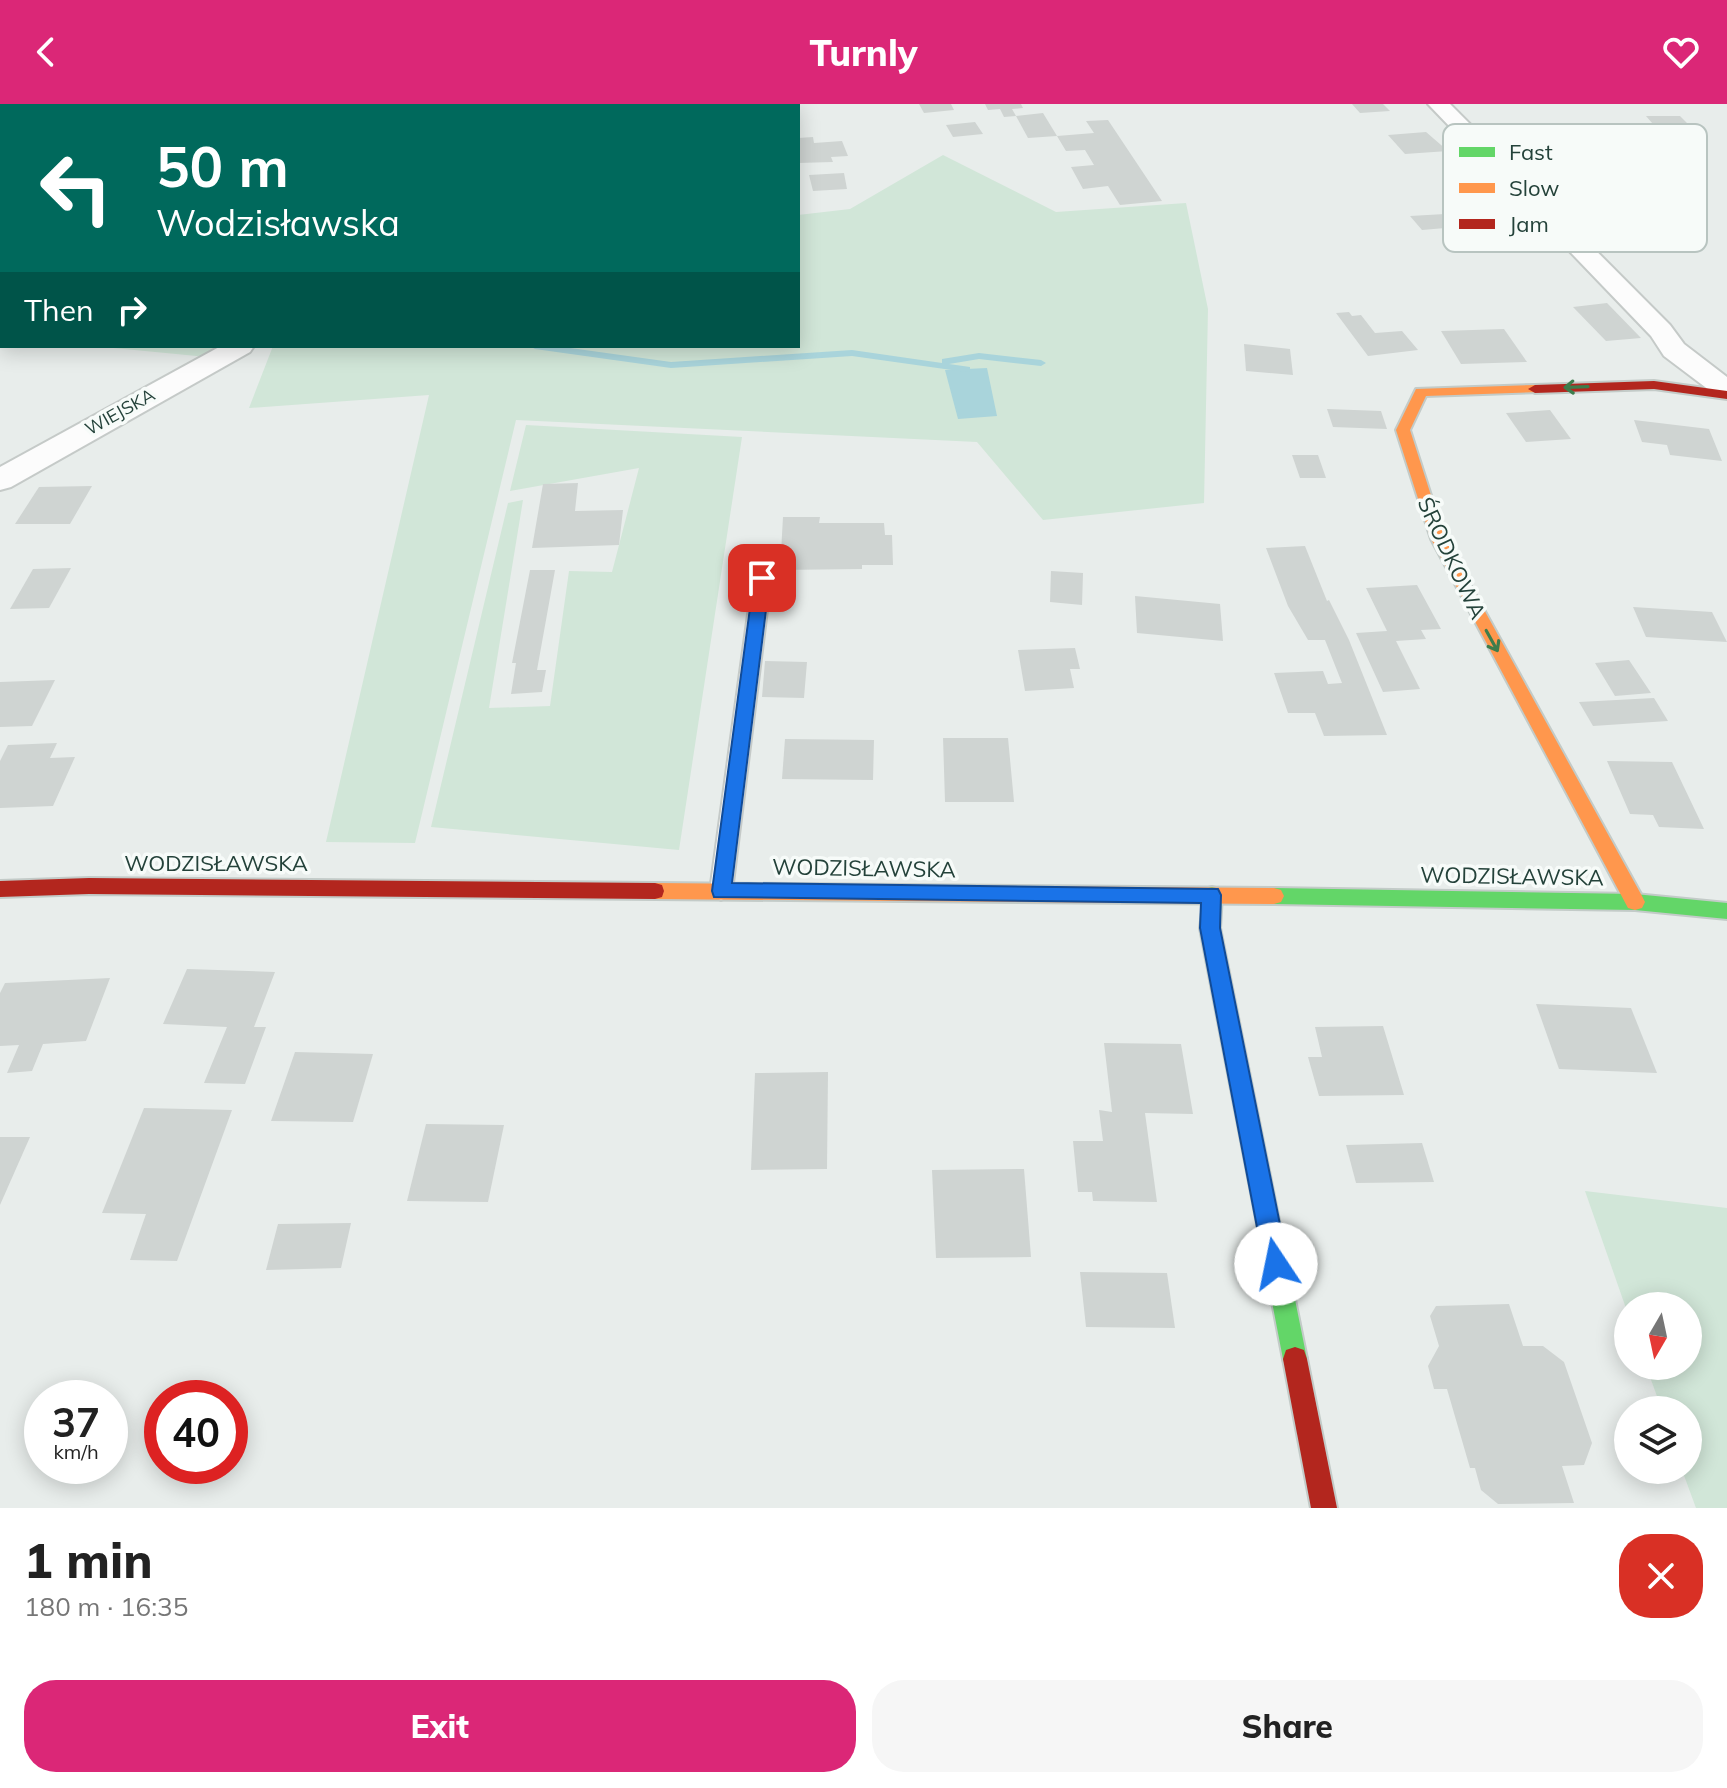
<!DOCTYPE html>
<meta charset="utf-8">
<style>
:root{--surface:#fff;--page:#f6f6f6;--text:#222;--muted:#767676;--accent:#db2777}
body{margin:0;font-family:Mulish,sans-serif;background:var(--page);color:var(--text);height:100vh;display:flex;flex-direction:column;font-size:30px;white-space:nowrap}
*{box-sizing:border-box;margin:0}
p{font-size:26px;color:var(--muted)}
.icon{flex:none;width:44px;height:44px;fill:none;stroke:currentColor;stroke-width:2;stroke-linecap:round;stroke-linejoin:round}
.map{position:relative;height:1404px;overflow:hidden}
.sheet{display:flex;flex-direction:column;background:var(--surface);flex:1}
.sheet>*{flex:none}
.guide{position:absolute;left:0px;top:0px;width:800px;height:244px;box-shadow:0 4px 20px #0003;background:#00695c;color:#fff;overflow:hidden}
.needle{width:52px;rotate:189deg}
.tools{position:absolute;left:1614px;top:1188px;display:grid;gap:16px}
.tools a{display:grid;place-items:center;width:88px;height:88px;border-radius:50%;background:var(--surface);box-shadow:0 4px 20px #0003;font-size:40px}
.speed{position:absolute;left:24px;top:1276px;display:flex;gap:16px;font-size:40px;font-weight:700;text-align:center}
.speed>*{display:grid;place-content:center;width:104px;height:104px;border-radius:50%;background:var(--surface);box-shadow:0 4px 20px #0003;line-height:1}
.speed small{font-size:20px;font-weight:400}
.speed .limit{border:12px solid #d22;background:#fff;color:#111}
.pin{position:absolute;display:grid;place-items:center;width:68px;height:68px;color:#fff;margin:-34px;border-radius:16px;box-shadow:0 4px 12px #0006}
.me{position:absolute;width:88px;margin:-44px;rotate:349deg;stroke-linejoin:round;filter:drop-shadow(0 0 6px #0008)}
.turn{display:flex;align-items:center;gap:28px;height:168px;padding:0 24px;font-size:36px}
.turn .icon{width:104px;height:104px;stroke-width:2.5}
.turn b{display:block;font-size:56px;line-height:68px}
.then{display:flex;align-items:center;height:76px;padding:0 24px;background:#0003;gap:16px;font-size:30px}
.round{display:grid;place-items:center;flex:none;width:84px;height:84px;border-radius:32px;background:var(--page)}
.headline{display:flex;align-items:center;justify-content:space-between;height:136px;padding:0 24px}
h1{font-size:48px;font-weight:800;line-height:60px}
.button{display:flex;gap:16px;margin-top:auto;padding:16px 24px}
.button a{flex:1;height:92px;border-radius:32px;background:var(--accent);color:#fff;font-size:32px;font-weight:800;line-height:92px;text-align:center}
.button a+a{background:var(--page);color:var(--text)}
header{display:flex;justify-content:space-between;align-items:center;height:104px;padding:0 24px;background:var(--accent);color:#fff;font-size:36px;font-weight:800}
.map>svg:first-child{display:block}
.green{fill:#d1e6d8}
.water{fill:#a9d4db}
.lines{fill:none;stroke-linecap:round;stroke-linejoin:round}
.stream{fill:#a9d4db;fill-rule:evenodd}
.building{fill:#cfd4d2}
.lane-casing{stroke:#c5cac8;stroke-width:4}
.street-casing{stroke:#c5cac8;stroke-width:4}
.fast-casing{stroke:#c3cbc8;stroke-width:4}
.slow-casing{stroke:#c3cbc8;stroke-width:4}
.jam-casing{stroke:#c3cbc8;stroke-width:4}
.lane{fill:#fcfcfc;fill-rule:evenodd}
.street{fill:#fcfcfc;fill-rule:evenodd}
.fast{fill:#63d668;fill-rule:evenodd}
.slow{fill:#ff974d;fill-rule:evenodd}
.jam{fill:#b3261e;fill-rule:evenodd}
.oneway{stroke:#3d7d4c}
.route{fill:#1a73e8;stroke:#114b97;stroke-width:2}
.labels{text-anchor:middle;stroke-width:7;stroke-linejoin:round;paint-order:stroke}
.far-street-label{font-size:18px;fill:#24423a;stroke:#f7fbf9}
.street-label{font-size:22px;fill:#24423a;stroke:#f7fbf9}
.key{fill:#f7fbf9;stroke:#b8c4c0;stroke-width:2}
.key-label{font-size:22px;fill:#24423a}
</style>
<header><svg class="icon" aria-label="back" viewBox="0 0 24 24"><path d="M15 5l-7 7 7 7"/></svg>Turnly<svg class="icon" aria-label="heart" viewBox="0 0 24 24"><path d="M12 20l-8-8c-3-5 5-10 8-4 3-6 11-1 8 4z"/></svg></header>
<div class="map">
<svg width="1727" height="1404" viewBox="0 0 1727 1404">
<rect width="100%" height="100%" fill="#e8edeb"/>
<!-- green -->
<g class="green">
<polygon points="943,51 1056,108 1186,99 1208,205 1204,399 1043,416 977,338 516,316 415,739 326,738 429,291 249,304 273,242 798,242 798,111 850,105"/>
<polygon points="93,242 228,242 207,253"/>
<polygon points="526,321 742,333 679,746 431,723 508,399 523,396 489,604 550,602 569,467 612,468 639,364 510,387"/>
<polygon points="1585,1087 1727,1104 1727,1404 1696,1404 1682,1366 1688,1366 1688,1306 1662,1306 1646,1262 1688,1262 1688,1202 1628,1202 1628,1210"/>
</g>
<!-- water -->
<polygon class="water" points="987,264 997,312 958,315 945,266"/>
<g class="lines">
<!-- stream -->
<g class="stream">
<polygon points="0,151 2,152 2,158 0,157"/>
<polygon points="530,242 556,242 671,258 852,246 942,259 942,255 979,249 1041,256 1046,259 1041,262 979,255 949,260 970,263 970,267 966,268 852,252 671,264 535,245"/>
</g>
</g>
<!-- building -->
<g class="building">
<polygon points="919,0 951,0 954,6 924,9"/>
<polygon points="985,0 1021,0 1023,4 1012,5 1016,12 1004,13 1000,5 988,6"/>
<polygon points="1352,0 1383,0 1390,7 1360,9"/>
<polygon points="1043,9 1057,32 1028,34 1016,12"/>
<polygon points="1646,12 1680,12 1687,19 1696,19 1704,27 1659,27"/>
<polygon points="1108,16 1162,97 1120,101 1108,82 1083,85 1071,63 1094,61 1085,46 1066,47 1057,32 1094,29 1086,17"/>
<polygon points="975,18 983,30 953,33 946,21"/>
<polygon points="1426,28 1448,47 1405,50 1388,31"/>
<polygon points="813,33 814,39 842,37 848,52 831,53 833,58 798,59 798,34"/>
<polygon points="844,69 847,85 813,87 809,71"/>
<polygon points="1445,110 1457,123 1422,126 1410,112"/>
<polygon points="1607,199 1641,234 1606,237 1573,203"/>
<polygon points="1349,208 1352,212 1361,211 1375,229 1402,227 1418,246 1368,252 1336,209"/>
<polygon points="1504,225 1527,258 1461,260 1441,227"/>
<polygon points="1244,240 1290,245 1293,271 1246,267"/>
<polygon points="1327,305 1381,307 1387,325 1333,323"/>
<polygon points="1550,306 1571,335 1526,338 1506,309"/>
<polygon points="1634,316 1709,325 1722,357 1670,351 1667,341 1642,338"/>
<polygon points="1292,351 1318,351 1326,374 1300,374"/>
<polygon points="578,379 575,407 623,406 619,441 532,444 543,380"/>
<polygon points="92,382 70,420 15,420 39,383"/>
<polygon points="783,413 820,413 819,419 884,419 885,431 892,431 893,461 862,461 862,465 780,466"/>
<polygon points="1305,442 1327,497 1329,496 1349,536 1387,631 1324,632 1315,609 1288,609 1274,569 1323,567 1328,580 1342,579 1325,536 1308,536 1288,502 1266,444"/>
<polygon points="71,464 49,504 10,505 33,465"/>
<polygon points="530,466 555,466 537,566 546,566 542,588 511,590 516,559 512,559"/>
<polygon points="1051,467 1083,469 1082,501 1050,498"/>
<polygon points="1417,481 1441,525 1421,526 1426,535 1396,537 1420,585 1383,588 1356,529 1387,527 1366,484"/>
<polygon points="1135,492 1220,500 1223,537 1137,529"/>
<polygon points="1633,503 1712,508 1727,538 1646,533"/>
<polygon points="1075,544 1080,565 1070,565 1074,584 1025,587 1018,546"/>
<polygon points="1629,556 1651,589 1615,592 1595,559"/>
<polygon points="765,557 807,558 804,594 762,593"/>
<polygon points="55,576 32,622 0,623 0,578"/>
<polygon points="1654,594 1668,617 1593,622 1579,598"/>
<polygon points="943,634 1008,634 1014,698 945,698"/>
<polygon points="785,635 874,636 873,676 782,675"/>
<polygon points="57,639 50,654 75,653 53,702 0,704 0,657 8,641"/>
<polygon points="1607,657 1672,658 1704,725 1659,723 1653,711 1630,710"/>
<polygon points="187,865 275,868 254,923 266,923 245,980 204,979 227,923 163,920"/>
<polygon points="110,874 86,937 43,940 32,967 7,969 19,941 0,942 0,889 5,879"/>
<polygon points="1536,900 1631,904 1657,969 1559,965"/>
<polygon points="1383,922 1404,991 1319,992 1308,953 1322,953 1315,923"/>
<polygon points="1104,939 1181,940 1193,1010 1145,1009 1157,1098 1093,1097 1092,1088 1078,1088 1073,1037 1103,1037 1099,1006 1112,1008"/>
<polygon points="295,948 373,950 353,1018 271,1017"/>
<polygon points="828,968 827,1065 751,1066 755,969"/>
<polygon points="144,1004 232,1006 177,1157 130,1156 146,1110 102,1109"/>
<polygon points="426,1020 504,1021 488,1098 407,1097"/>
<polygon points="0,1033 30,1033 0,1101"/>
<polygon points="1422,1039 1434,1078 1356,1079 1346,1041"/>
<polygon points="1024,1065 1031,1153 936,1154 932,1066"/>
<polygon points="351,1119 341,1164 266,1166 278,1120"/>
<polygon points="1080,1168 1167,1169 1175,1224 1086,1223"/>
<polygon points="1509,1200 1523,1242 1543,1242 1564,1258 1592,1339 1584,1361 1562,1362 1574,1399 1498,1400 1481,1386 1475,1364 1470,1364 1447,1285 1434,1285 1428,1262 1439,1242 1430,1212 1436,1202"/>
</g>
<g class="lines">
<defs>
<g id="lane">
<polygon points="254,0 266,0 253,2"/>
<rect x="334" y="0" width="12" height="2"/>
<polygon points="762,468 771,474 732,787 728,793 721,796 714,793 710,787 753,474"/>
</g>
<g id="street">
<polygon points="1428,0 1450,0 1670,221 1684,240 1727,273 1727,294 1717,292 1664,252 1651,232"/>
<polygon points="0,48 2,49 2,64 0,63"/>
<polygon points="221,242 254,242 250,248 11,383 0,386 0,363"/>
</g>
<g id="fast">
<polygon points="1212,783 1219,785 1222,791 1220,824 1307,1255 1304,1264 1295,1267 1286,1264 1283,1255 1200,824 1205,785"/>
<polygon points="1274,784 1635,790 1727,799 1727,815 1635,806 1274,800 1267,798 1264,792 1267,786"/>
</g>
<g id="slow">
<polygon points="1535,281 1540,282 1540,288 1426,292 1410,326 1445,435 1642,792 1645,798 1642,804 1635,806 1628,804 1431,435 1396,326 1416,285"/>
<polygon points="655,779 1274,784 1281,786 1284,792 1281,798 1274,800 655,795 648,793 646,787 648,781"/>
</g>
<g id="jam">
<polygon points="1654,277 1727,287 1727,295 1654,285 1535,289 1528,285 1535,281"/>
<polygon points="89,774 655,779 662,781 664,787 662,793 655,795 89,790 0,793 0,777"/>
<polygon points="1295,1243 1304,1246 1307,1255 1337,1404 1311,1404 1283,1255 1286,1246"/>
</g>
</defs>
<!-- lane casing -->
<use href="#lane" class="lane-casing"/>
<!-- street casing -->
<use href="#street" class="street-casing"/>
<!-- fast casing -->
<use href="#fast" class="fast-casing"/>
<!-- slow casing -->
<use href="#slow" class="slow-casing"/>
<!-- jam casing -->
<use href="#jam" class="jam-casing"/>
<!-- lane -->
<use href="#lane" class="lane"/>
<!-- street -->
<use href="#street" class="street"/>
<!-- fast -->
<use href="#fast" class="fast"/>
<!-- slow -->
<use href="#slow" class="slow"/>
<!-- jam -->
<use href="#jam" class="jam"/>
</g>
<!-- one-way arrows -->
<defs><path id="oneway-shaft" d="M-6 0H5M1.5-3L5.5 0L1.5 3" fill="none" stroke-width="1.6" stroke-linecap="round" stroke-linejoin="round" transform="scale(2)"/></defs>
<g class="oneway">
<use href="#oneway-shaft" transform="translate(1576 283) rotate(178)"/>
<use href="#oneway-shaft" transform="translate(1492 537) rotate(61)"/>
</g>
<!-- route -->
<polygon class="route" points="762,469 770,474 732,779 1218,785 1221,791 1220,824 1288,1160 1284,1168 1276,1172 1268,1168 1264,1160 1200,824 1201,799 714,793 712,787 754,474"/>
<g class="labels">
<!-- far-street labels -->
<g class="far-street-label">
<text transform="translate(120 308) rotate(-29)" y="6">WIEJSKA</text>
</g>
<!-- street labels -->
<g class="street-label">
<text transform="translate(1452 454) rotate(65)" y="8">ŚRODKOWA</text>
<text x="216" y="767">WODZISŁAWSKA</text>
<text transform="translate(864 764) rotate(1)" y="8">WODZISŁAWSKA</text>
<text transform="translate(1512 772) rotate(1)" y="8">WODZISŁAWSKA</text>
</g>
</g>
<!-- legend -->
<rect x="1443" y="20" width="264" height="128" rx="12" class="key"/>
<rect x="1459" y="43" width="36" height="10" fill="#63d668"/>
<rect x="1459" y="79" width="36" height="10" fill="#ff974d"/>
<rect x="1459" y="115" width="36" height="10" fill="#b3261e"/>
<g class="key-label">
<text x="1509" y="56">Fast</text>
<text x="1509" y="92">Slow</text>
<text x="1509" y="128">Jam</text>
</g>
</svg>
<div class="tools">
<a><svg class="needle" viewBox="-14 -14 28 28"><path d="M0-13l5 13h-10z" fill="#e53935"/><path d="M0 13l5-13h-10z" fill="#767676"/></svg></a>
<a><svg class="icon" aria-label="layers" viewBox="0 0 24 24"><path d="M12 4l9 5-9 5-9-5zM3 14l9 5 9-5"/></svg></a>
</div>
<div class="speed"><div>37<small>km/h</small></div><div class="limit">40</div></div>
<div class="pin" style="left:762px;top:474px;background:#d93025"><svg class="icon" aria-label="arrive" viewBox="0 0 24 24"><path d="M6 21V4h12l-3 4 3 4H6"/></svg></div>
<svg class="me" style="left:1276px;top:1160px" viewBox="-20 -20 40 40"><circle r="19" fill="#fff"/><path d="M0-13L10 11 0 6-10 11z" fill="#1a73e8"/></svg>
<div class="guide">
<div class="turn"><svg class="icon" aria-label="left" viewBox="0 0 24 24"><path d="M17 20v-9H6M10 6l-5 5 5 5"/></svg><div><b>50 m</b>Wodzisławska</div></div>
<div class="then">Then<svg class="icon" aria-label="right" viewBox="0 0 24 24"><path d="M7 20v-9h11M14 6l5 5-5 5"/></svg></div>
</div>
</div>
<section class="sheet">
<div class="headline"><div><h1>1 min</h1><p>180 m · 16:35</p></div><a class="round" style="background:#d93025;color:#fff"><svg class="icon" aria-label="close" viewBox="0 0 24 24"><path d="M6 6l12 12M18 6L6 18"/></svg></a></div>
<div class="button"><a>Exit</a><a>Share</a></div>
</section>
